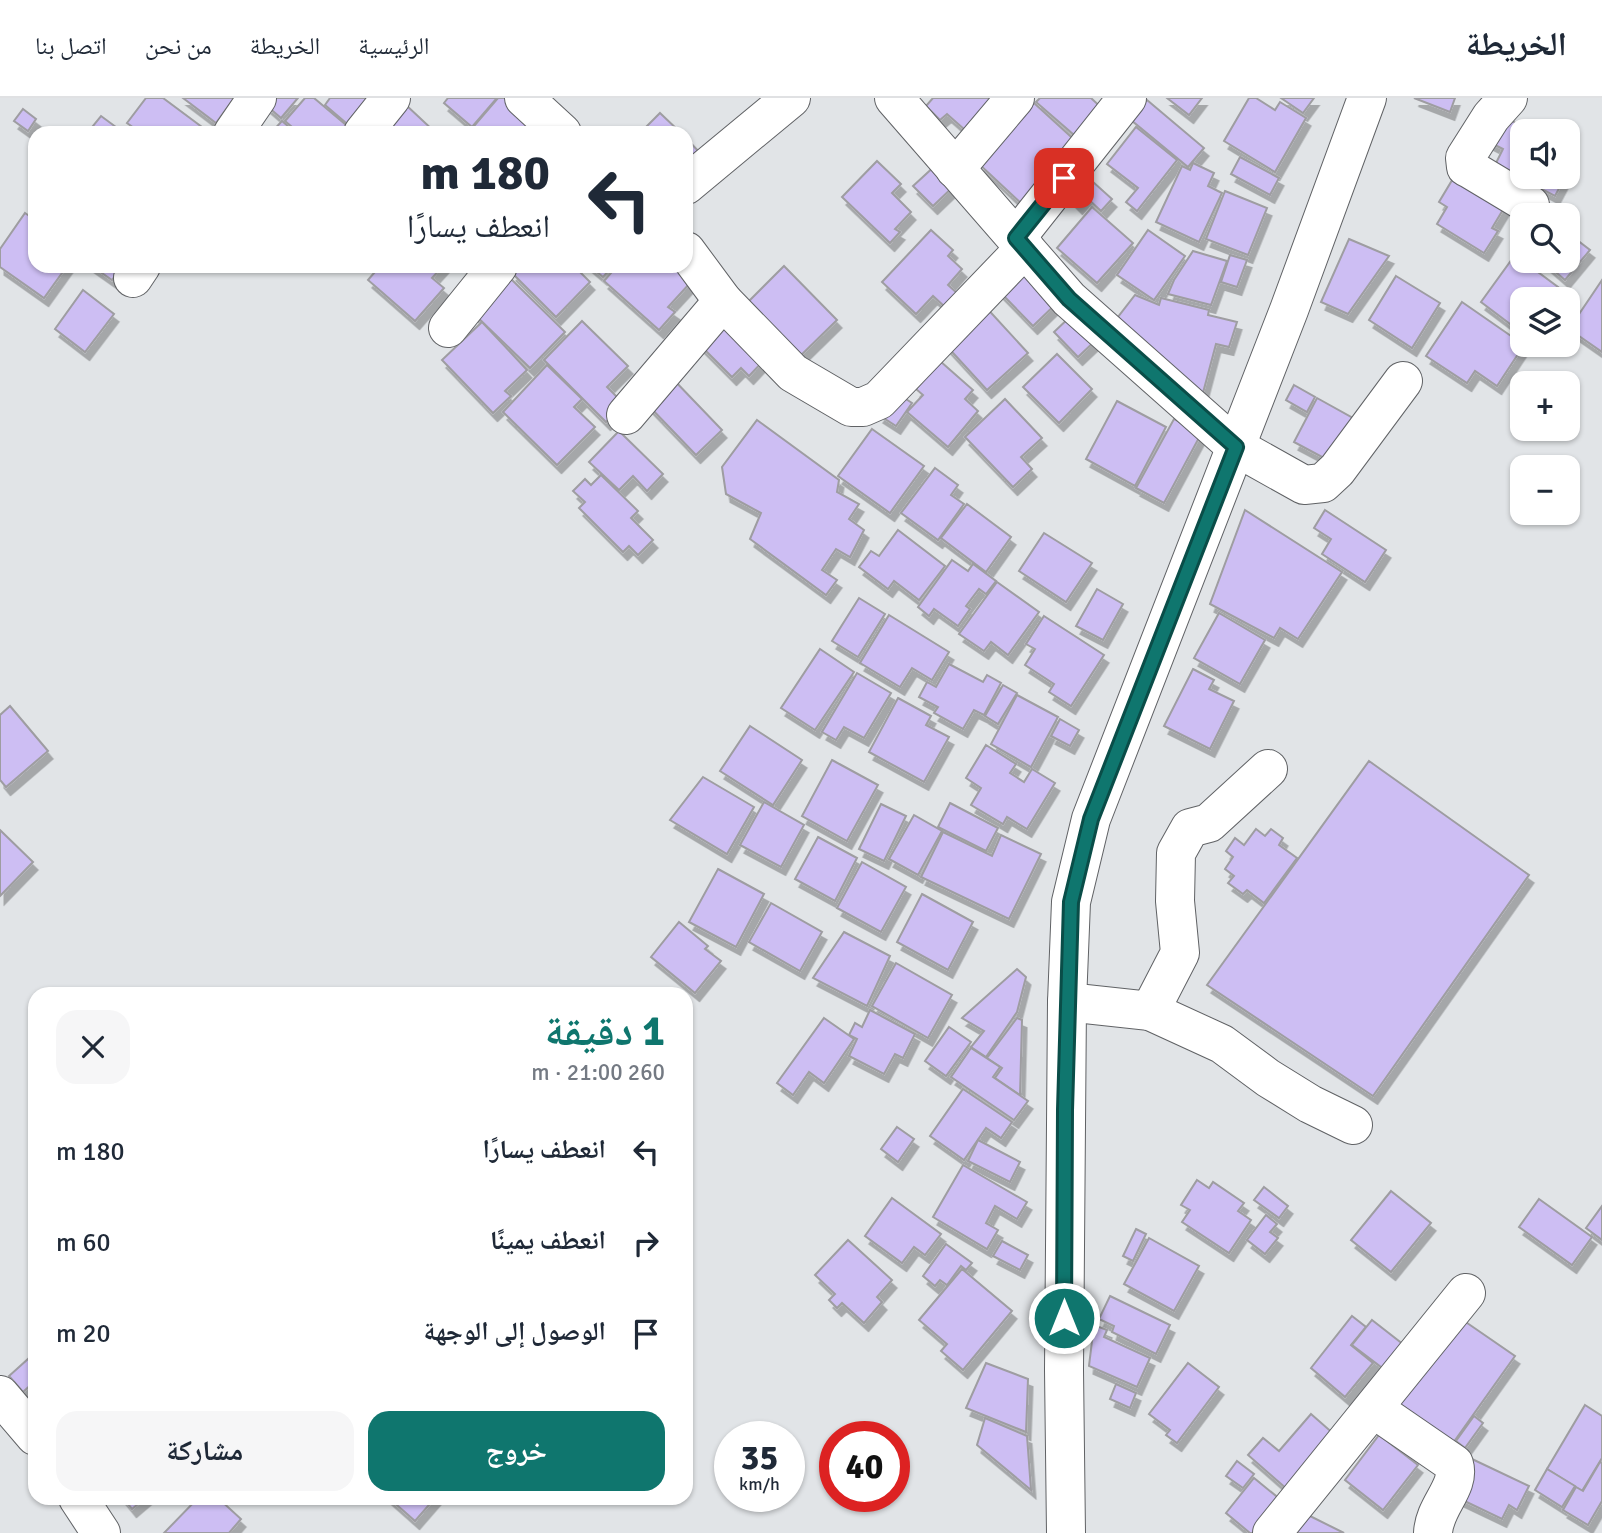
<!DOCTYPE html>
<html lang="ar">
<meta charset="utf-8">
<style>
:root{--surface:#fff;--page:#f6f6f7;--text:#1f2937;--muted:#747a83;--line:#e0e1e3;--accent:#0f766e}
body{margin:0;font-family:Signika,"Noto Naskh Arabic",sans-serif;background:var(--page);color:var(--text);direction:rtl;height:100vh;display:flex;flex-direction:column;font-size:26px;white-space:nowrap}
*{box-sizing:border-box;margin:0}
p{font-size:23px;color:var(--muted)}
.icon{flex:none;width:38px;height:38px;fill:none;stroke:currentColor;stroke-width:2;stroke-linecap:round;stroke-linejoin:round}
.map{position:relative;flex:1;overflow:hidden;direction:ltr}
.sheet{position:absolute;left:28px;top:889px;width:665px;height:518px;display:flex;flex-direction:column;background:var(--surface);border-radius:21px;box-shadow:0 2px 5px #0004;direction:rtl}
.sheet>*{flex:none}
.hud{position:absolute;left:28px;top:28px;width:665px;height:147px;border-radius:21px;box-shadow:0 2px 5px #0004;direction:rtl;background:#fff;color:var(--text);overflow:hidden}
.controls{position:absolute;left:1510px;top:21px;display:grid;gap:14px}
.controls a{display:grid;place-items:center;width:70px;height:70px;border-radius:14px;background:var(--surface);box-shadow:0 2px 5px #0004;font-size:35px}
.speed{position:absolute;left:714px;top:1323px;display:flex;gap:14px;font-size:35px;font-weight:700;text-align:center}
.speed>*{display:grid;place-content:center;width:91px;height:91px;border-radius:50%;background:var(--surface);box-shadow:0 2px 5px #0004;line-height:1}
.speed small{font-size:18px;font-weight:400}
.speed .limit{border:10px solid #d22;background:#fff;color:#111}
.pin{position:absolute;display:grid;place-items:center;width:60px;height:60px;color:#fff;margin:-30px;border-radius:14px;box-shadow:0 4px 10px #0006}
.me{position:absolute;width:77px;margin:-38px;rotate:0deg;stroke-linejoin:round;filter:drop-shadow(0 0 5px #0008)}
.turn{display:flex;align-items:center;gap:24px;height:147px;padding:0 28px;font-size:32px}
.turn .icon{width:91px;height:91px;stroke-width:2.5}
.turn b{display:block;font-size:49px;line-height:60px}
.round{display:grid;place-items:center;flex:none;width:74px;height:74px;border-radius:21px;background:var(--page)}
.summary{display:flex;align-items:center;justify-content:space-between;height:119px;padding:0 28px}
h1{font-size:42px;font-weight:700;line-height:52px;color:var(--accent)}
.action{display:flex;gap:14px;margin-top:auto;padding:14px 28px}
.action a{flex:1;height:80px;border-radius:21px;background:var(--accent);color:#fff;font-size:28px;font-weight:700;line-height:80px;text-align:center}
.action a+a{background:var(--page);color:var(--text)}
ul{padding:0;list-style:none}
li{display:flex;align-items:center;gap:21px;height:91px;padding:0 28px}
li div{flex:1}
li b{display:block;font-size:26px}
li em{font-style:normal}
header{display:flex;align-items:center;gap:42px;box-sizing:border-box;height:98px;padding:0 35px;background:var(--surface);border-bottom:2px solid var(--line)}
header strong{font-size:33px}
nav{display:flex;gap:38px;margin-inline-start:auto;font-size:24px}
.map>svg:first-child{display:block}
.building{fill:#cdbef3;stroke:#9e9da1;stroke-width:2;filter:url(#shadow)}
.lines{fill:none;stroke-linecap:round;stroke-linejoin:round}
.minor-casing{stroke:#606265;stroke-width:40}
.minor{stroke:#fff;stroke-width:38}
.route-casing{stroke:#0a4d48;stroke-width:18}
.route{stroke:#0f766e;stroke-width:12}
</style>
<header>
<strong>الخريطة</strong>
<nav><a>الرئيسية</a><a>الخريطة</a><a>من نحن</a><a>اتصل بنا</a></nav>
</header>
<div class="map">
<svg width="1602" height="1435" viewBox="0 0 1602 1435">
<defs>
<filter id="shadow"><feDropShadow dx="4.5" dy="8" stdDeviation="0" flood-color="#0004"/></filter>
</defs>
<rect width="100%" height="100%" fill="#e1e4e7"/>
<!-- building -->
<g class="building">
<polygon points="146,0 163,0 210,35 141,35 127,25"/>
<polygon points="183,0 234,0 216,25"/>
<polygon points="274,0 298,0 281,20 267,8"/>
<polygon points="305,0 314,0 352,32 349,35 299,35 285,23"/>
<polygon points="330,0 376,0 352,30 325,7"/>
<polygon points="448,0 497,0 472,29 444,5"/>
<polygon points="498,0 516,0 534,35 482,35 474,28"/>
<polygon points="933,0 997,0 965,32 947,16 940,22 926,8"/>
<polygon points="1040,0 1091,0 1106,14 1081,43 1036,4"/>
<polygon points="1167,0 1202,0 1189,17"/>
<polygon points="1249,0 1256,0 1275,12 1280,4 1306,20 1275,74 1224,43"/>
<polygon points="1281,0 1314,0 1303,15"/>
<polygon points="1414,0 1455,0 1450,14"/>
<polygon points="1147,2 1204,50 1188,69 1131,22"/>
<polygon points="1034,5 1080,47 1024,108 979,66"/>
<polygon points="406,7 436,35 381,35"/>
<polygon points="23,11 36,21 28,33 14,23"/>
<polygon points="660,15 681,35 640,35"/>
<polygon points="1498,16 1532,33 1522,33 1522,79 1565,79 1555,98 1495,67 1503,51 1485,42"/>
<polygon points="101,18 120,32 117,35 88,34"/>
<polygon points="282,23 296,35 271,35"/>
<polygon points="1136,29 1177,62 1137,113 1126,104 1138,90 1107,66"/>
<polygon points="686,40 701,56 686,71"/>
<polygon points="1240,59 1279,80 1270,97 1231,76"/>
<polygon points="877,63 901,86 892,95 911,114 895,131 900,134 890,145 842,99"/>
<polygon points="1193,65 1214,75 1208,88 1222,95 1199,144 1156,124 1182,68 1190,72"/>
<polygon points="937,66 956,86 933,108 913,88"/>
<polygon points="1082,74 1112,101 1101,113 1086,99 1078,108 1064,94"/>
<polygon points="1454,79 1504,110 1492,130 1498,133 1484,155 1437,126 1447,109 1439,104"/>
<polygon points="1225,93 1267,110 1248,157 1206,141"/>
<polygon points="1092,109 1133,145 1097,185 1057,150"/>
<polygon points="25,115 35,122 35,168 67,168 44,200 0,169 0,151"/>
<polygon points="931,132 953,152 948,158 962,171 948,187 958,196 945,209 933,198 916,216 882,184"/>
<polygon points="1148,132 1185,158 1154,202 1117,177"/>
<polygon points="1568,135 1590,152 1565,182 1543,163 1568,163"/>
<polygon points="1349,141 1389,158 1348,216 1321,204"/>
<polygon points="1193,153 1227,163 1211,207 1168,196 1174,182"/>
<polygon points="1230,157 1247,162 1237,189 1221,184"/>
<polygon points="1515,157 1558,189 1549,201 1522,201 1522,235 1481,204"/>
<polygon points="1026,166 1061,201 1033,228 999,193"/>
<polygon points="92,168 122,168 112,182"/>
<polygon points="380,168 443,168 432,180 444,190 415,223 368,182"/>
<polygon points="519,168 574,168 590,184 556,219 512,175"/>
<polygon points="590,168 613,168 603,179"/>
<polygon points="617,168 673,168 691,184 668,209 675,214 659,232 604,183"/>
<polygon points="784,168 837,222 792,266 740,212"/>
<polygon points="1396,178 1440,205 1412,250 1369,222"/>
<polygon points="509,179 565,234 530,270 474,216"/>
<polygon points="1602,182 1602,254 1569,231"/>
<polygon points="83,192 114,216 85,254 55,231"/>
<polygon points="1135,197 1159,207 1161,200 1209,212 1208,217 1237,224 1229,249 1216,246 1200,306 1118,219"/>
<polygon points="1462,204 1524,247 1497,288 1475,273 1467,285 1426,258"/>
<polygon points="983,206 1028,255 987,292 943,244"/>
<polygon points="1072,217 1096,242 1078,259 1054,234"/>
<polygon points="724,218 767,259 749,278 741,270 732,279 698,245"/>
<polygon points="582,223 628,268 607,289 624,306 606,324 544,262"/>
<polygon points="482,224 527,272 505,293 511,298 493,315 442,262"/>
<polygon points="1057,256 1092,291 1059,325 1023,289"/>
<polygon points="940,263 973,292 965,301 978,313 948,349 907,314 923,297 916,291"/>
<polygon points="547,267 582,301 574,309 595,329 557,367 503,314"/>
<polygon points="672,280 722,332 696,357 646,305"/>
<polygon points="1294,287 1315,299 1307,314 1286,302"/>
<polygon points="895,294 912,305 896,328 879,317"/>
<polygon points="1317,300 1360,324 1337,367 1294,344"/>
<polygon points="1005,301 1042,340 1021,359 1032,371 1013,389 965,339"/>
<polygon points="1117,303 1166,329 1135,388 1086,361"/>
<polygon points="1174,321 1201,336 1164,405 1136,390"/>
<polygon points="757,322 839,382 837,394 859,406 849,421 864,432 850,459 836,451 822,472 837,482 826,497 750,441 761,415 726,396 722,369"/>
<polygon points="872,331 924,368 890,415 838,378"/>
<polygon points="619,333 663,376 647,393 633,378 619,392 589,364"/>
<polygon points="935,370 958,387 951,397 964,406 938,442 901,415"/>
<polygon points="601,377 638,413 631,420 653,442 638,457 629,448 623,454 579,410 585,404 573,393 585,381 591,387"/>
<polygon points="967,406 1011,439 986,474 941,440"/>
<polygon points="1245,412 1342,474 1298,541 1280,530 1274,540 1210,506"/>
<polygon points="1325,412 1386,452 1365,484 1322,456 1331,441 1314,430"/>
<polygon points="898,432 945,468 919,502 894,483 888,491 859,469 871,453 879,458"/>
<polygon points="1044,435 1092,465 1066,504 1019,473"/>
<polygon points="952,462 968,473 973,466 996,483 986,496 979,491 966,508 970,511 958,528 934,511 929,518 918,509"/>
<polygon points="997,484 1039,514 1008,557 991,544 984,553 959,536"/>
<polygon points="1097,491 1123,506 1103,542 1076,528"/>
<polygon points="859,500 885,516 858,559 832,543"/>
<polygon points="1219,515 1265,542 1240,586 1194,560"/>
<polygon points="889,517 949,554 932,582 912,570 900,589 860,565"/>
<polygon points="1044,518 1104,557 1071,608 1049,594 1054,586 1025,567 1035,551 1026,546"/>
<polygon points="820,551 854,574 815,632 781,610"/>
<polygon points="949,566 983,584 987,577 1001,585 984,617 974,612 963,631 934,615 938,609 919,599 927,584 936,589"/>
<polygon points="1193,571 1214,582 1209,591 1234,603 1210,651 1164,628"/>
<polygon points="857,575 891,595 864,640 844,629 836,642 822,634"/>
<polygon points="1003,587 1017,595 998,626 985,618"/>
<polygon points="1017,597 1058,619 1031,669 991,646"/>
<polygon points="898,600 931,618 926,627 949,639 924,684 869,654"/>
<polygon points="10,608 48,653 6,689 0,682 0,617"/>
<polygon points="1060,621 1079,632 1070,648 1051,638"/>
<polygon points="750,628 802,662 773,707 720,673"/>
<polygon points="986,647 1016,666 1010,675 1024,684 1032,671 1055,685 1027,731 1007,719 1003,726 971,707 981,690 966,680"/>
<polygon points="832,662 878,687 847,743 802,718"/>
<polygon points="1369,663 1529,777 1373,998 1207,887"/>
<polygon points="703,679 754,709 727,756 670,722"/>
<polygon points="764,704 804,727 781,769 740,747"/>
<polygon points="950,705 998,730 986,753 938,729"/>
<polygon points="881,706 906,718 884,763 859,751"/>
<polygon points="914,717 942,733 918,777 889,761"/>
<polygon points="1256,731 1265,738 1271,731 1283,740 1279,747 1297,760 1264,805 1247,792 1243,796 1228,785 1234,778 1225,771 1233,759 1226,753 1235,740 1244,747"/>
<polygon points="0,732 33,764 0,798"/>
<polygon points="943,734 992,758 1001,737 1041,756 1009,821 921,779"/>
<polygon points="818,739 857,760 835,803 795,781"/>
<polygon points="862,764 906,789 881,834 837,810"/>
<polygon points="718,771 764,796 736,849 689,824"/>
<polygon points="922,796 973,824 948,872 897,844"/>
<polygon points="771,805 822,834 800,873 749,844"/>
<polygon points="679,824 708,848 705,851 721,863 695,895 651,859"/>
<polygon points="844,834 890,858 867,908 813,880"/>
<polygon points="896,865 952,897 928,940 872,908"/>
<polygon points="1017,871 1026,879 1017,914 986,959 971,949 984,933 962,920"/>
<polygon points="870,912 915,936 903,960 895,956 884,976 849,958 857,941 849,937 855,925 862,929"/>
<polygon points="824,920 854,941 824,985 809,974 793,997 777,985"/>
<polygon points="1017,920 1022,922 1020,997 995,980 1002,970 987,960"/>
<polygon points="949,929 971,944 946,978 925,963"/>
<polygon points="971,950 1000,969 993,979 1028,1003 1014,1022 951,979"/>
<polygon points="963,991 1012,1024 1001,1040 986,1030 964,1062 930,1038"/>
<polygon points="897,1029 914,1041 898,1064 881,1051"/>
<polygon points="978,1042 1020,1064 1010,1084 968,1063"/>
<polygon points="963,1067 1027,1104 1017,1121 995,1108 986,1125 998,1132 987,1151 933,1119"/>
<polygon points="1197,1082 1209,1090 1213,1084 1244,1105 1238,1113 1251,1122 1229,1155 1182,1124 1190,1112 1181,1107"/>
<polygon points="1264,1089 1288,1108 1279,1120 1254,1102"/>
<polygon points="1391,1093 1431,1125 1391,1174 1351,1142"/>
<polygon points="892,1100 941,1136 925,1157 914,1149 902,1165 865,1138"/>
<polygon points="1539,1101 1592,1139 1572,1167 1519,1129"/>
<polygon points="1602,1108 1602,1142 1586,1130"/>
<polygon points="1266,1117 1277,1126 1270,1134 1278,1140 1265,1156 1247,1142"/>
<polygon points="1136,1131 1146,1136 1133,1163 1123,1158"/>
<polygon points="1149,1140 1199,1168 1174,1213 1124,1186"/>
<polygon points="848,1142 892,1182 877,1199 882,1204 864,1225 842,1205 837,1210 829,1202 835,1196 815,1177"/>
<polygon points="1002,1143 1028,1157 1020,1172 993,1158"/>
<polygon points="946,1146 972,1165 966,1172 961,1168 947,1187 940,1182 935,1188 923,1178"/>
<polygon points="962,1171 1012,1213 963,1272 941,1253 947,1246 919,1222"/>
<polygon points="1110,1198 1170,1227 1156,1256 1112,1234 1114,1228 1099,1221"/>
<polygon points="1352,1218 1366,1229 1351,1247 1373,1265 1345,1299 1311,1270"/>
<polygon points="1457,1218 1515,1258 1453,1345 1396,1303"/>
<polygon points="1372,1222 1404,1247 1385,1272 1352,1247"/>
<polygon points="1094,1227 1107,1232 1104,1239 1150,1260 1137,1289 1089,1268"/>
<polygon points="28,1261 35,1268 35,1283 23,1294 9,1278"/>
<polygon points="986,1265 1028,1281 1026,1334 966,1310"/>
<polygon points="1188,1265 1219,1289 1177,1345 1166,1337 1170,1332 1149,1316"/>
<polygon points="1116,1286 1136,1295 1130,1310 1110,1301"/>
<polygon points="1585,1307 1602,1318 1602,1360 1582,1393 1547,1371"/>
<polygon points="1311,1316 1335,1337 1288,1392 1248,1357 1263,1340 1279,1353"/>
<polygon points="1474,1318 1483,1325 1465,1350 1456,1343"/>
<polygon points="985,1320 1027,1338 1031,1392 977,1347"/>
<polygon points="1379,1337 1418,1367 1383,1412 1345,1382"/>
<polygon points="1472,1361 1529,1388 1517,1412 1509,1407 1502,1421 1454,1398"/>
<polygon points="1237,1363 1254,1376 1243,1390 1226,1378"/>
<polygon points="1600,1364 1602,1365 1602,1403 1588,1427 1563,1412 1576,1389 1583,1393"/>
<polygon points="1547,1371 1575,1388 1562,1409 1535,1392"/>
<polygon points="1254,1380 1281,1402 1254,1435 1250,1435 1226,1415"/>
<polygon points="123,1400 145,1400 132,1411"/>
<polygon points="198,1400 218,1400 241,1421 229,1435 164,1435"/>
<polygon points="389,1400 435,1400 415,1423"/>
<polygon points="1300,1413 1344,1435 1293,1435"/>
</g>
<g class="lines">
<defs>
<g id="minor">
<polyline points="524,0 562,35"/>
<polyline points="894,0 1069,201 1236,349 1304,387 1323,385 1337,372 1403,283"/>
<polyline points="1508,0 1491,19 1465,60 1466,69 1470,71 1530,107"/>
<polyline points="233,35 257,0"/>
<polyline points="363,35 391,0"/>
<polyline points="955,71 1015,0"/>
<polyline points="686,87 791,0"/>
<polyline points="1016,140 1127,0"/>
<polyline points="686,153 723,203 793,275 851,309 863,309 879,302 1025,150"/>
<polyline points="133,180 141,168"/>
<polyline points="448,230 498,168"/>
<polyline points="626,317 723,203"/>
<polyline points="1067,904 1150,913 1222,946 1268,980 1310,1006 1353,1027"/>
<polyline points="1150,913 1180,855 1175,803 1176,755 1190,730 1209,725 1268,671"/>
<polyline points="0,1297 35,1338"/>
<path d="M 1374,1311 L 1454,1366 C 1461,1389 1434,1408 1433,1435"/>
<polyline points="78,1400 101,1435"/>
<polyline points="1066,1435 1064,1272 1067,904 1071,804 1091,721 1289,212 1367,0"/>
<polyline points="1272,1435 1466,1195"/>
</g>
</defs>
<!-- minor casing -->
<use href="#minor" class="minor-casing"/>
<!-- minor -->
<use href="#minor" class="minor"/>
</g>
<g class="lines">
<defs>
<polyline id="route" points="1064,80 1016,140 1069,201 1236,349 1091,721 1071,804 1065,1012 1064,1220"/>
</defs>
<!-- route casing -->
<use href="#route" class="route-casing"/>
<!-- route -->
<use href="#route" class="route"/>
</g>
</svg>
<div class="controls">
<a><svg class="icon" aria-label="sound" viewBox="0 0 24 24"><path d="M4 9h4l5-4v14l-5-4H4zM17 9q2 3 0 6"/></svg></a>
<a><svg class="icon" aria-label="search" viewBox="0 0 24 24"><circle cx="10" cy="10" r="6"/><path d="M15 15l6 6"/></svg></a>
<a><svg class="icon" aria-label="layers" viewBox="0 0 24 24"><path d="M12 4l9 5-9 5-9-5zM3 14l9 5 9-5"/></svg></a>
<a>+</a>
<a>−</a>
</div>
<div class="speed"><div>35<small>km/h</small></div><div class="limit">40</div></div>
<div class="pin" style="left:1064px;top:80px;background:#d93025"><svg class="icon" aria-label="arrive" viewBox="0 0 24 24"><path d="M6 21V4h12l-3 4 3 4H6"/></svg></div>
<svg class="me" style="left:1064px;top:1220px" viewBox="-20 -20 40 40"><circle r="17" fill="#0f766e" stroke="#fff" stroke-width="3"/><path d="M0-11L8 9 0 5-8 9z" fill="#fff"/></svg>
<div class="hud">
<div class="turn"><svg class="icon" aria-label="left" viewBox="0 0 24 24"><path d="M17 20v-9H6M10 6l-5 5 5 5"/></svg><div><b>180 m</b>انعطف يسارًا</div></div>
</div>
<section class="sheet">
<div class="summary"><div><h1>1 دقيقة</h1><p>260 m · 21:00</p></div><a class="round"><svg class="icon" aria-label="close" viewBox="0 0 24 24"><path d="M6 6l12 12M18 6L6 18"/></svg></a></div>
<ul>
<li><svg class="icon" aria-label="left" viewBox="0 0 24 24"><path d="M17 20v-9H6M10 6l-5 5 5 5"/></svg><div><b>انعطف يسارًا</b></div><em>180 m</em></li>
<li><svg class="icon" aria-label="right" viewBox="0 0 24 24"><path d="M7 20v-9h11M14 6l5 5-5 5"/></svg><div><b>انعطف يمينًا</b></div><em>60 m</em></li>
<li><svg class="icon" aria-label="arrive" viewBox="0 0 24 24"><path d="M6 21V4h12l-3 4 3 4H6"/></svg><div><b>الوصول إلى الوجهة</b></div><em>20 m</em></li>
</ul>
<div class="action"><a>خروج</a><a>مشاركة</a></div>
</section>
</div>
